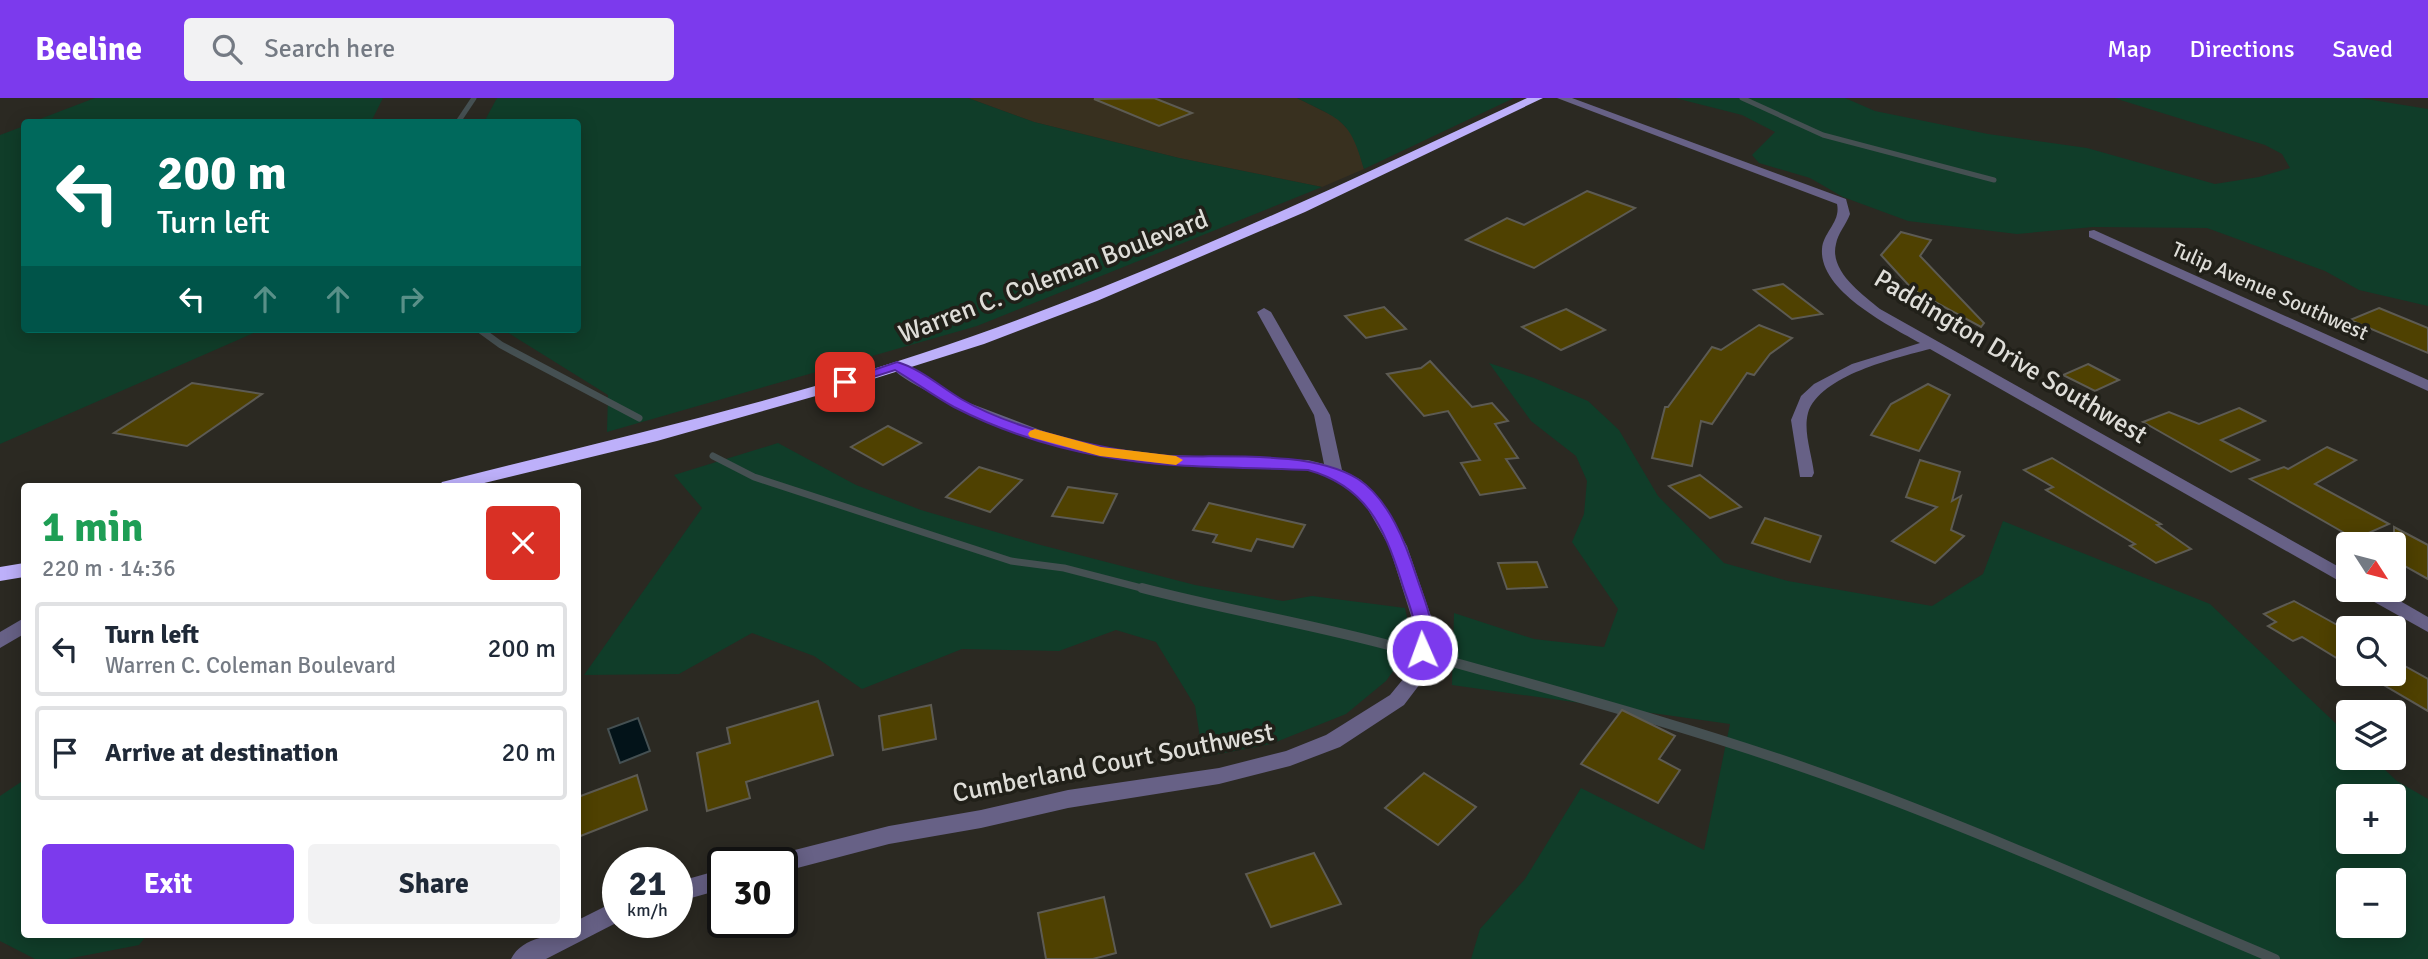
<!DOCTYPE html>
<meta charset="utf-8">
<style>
:root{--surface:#fff;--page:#f2f2f3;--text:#1f2937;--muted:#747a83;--line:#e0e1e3;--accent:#7c3aed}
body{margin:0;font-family:Signika,sans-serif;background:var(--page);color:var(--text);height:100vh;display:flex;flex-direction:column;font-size:26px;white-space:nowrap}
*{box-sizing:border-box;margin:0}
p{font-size:23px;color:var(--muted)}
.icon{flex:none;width:38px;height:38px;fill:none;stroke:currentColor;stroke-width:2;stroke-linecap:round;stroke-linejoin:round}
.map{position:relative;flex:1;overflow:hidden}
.panel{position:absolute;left:21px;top:385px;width:560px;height:455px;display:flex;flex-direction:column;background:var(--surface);border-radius:7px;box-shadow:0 4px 18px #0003}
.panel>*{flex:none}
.hud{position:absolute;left:21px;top:21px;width:560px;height:214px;border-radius:7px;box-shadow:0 4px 18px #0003;background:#00695c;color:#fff;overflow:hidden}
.needle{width:46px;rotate:126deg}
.fabs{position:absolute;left:2336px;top:434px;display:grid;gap:14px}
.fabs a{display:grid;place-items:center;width:70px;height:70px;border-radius:7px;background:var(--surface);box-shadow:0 4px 18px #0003;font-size:35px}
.speed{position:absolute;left:602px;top:749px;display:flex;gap:14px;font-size:35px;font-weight:700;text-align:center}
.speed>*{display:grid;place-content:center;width:91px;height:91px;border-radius:50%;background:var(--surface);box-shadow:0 4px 18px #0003;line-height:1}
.speed small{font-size:18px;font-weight:400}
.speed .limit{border:4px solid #111;border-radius:10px;background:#fff;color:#111}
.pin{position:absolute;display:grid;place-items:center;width:60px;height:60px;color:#fff;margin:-30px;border-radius:14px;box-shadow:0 4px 10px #0006}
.me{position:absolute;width:77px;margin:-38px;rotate:358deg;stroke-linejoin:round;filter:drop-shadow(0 0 5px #0008)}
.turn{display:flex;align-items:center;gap:24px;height:147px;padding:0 21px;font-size:32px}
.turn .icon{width:91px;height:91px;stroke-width:2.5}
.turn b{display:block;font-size:49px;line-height:60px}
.lanes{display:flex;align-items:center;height:66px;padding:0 21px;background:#0003;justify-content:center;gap:35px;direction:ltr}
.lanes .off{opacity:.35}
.round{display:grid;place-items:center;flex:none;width:74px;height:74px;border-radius:7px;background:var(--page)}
.overview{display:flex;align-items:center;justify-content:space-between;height:119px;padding:0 21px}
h1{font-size:42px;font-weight:700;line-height:52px;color:#1e9e55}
.action{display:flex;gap:14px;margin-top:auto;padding:14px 21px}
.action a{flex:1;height:80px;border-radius:7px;background:var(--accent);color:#fff;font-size:28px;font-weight:700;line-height:80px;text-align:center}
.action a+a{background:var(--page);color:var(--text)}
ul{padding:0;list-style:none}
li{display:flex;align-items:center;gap:21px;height:94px;margin:0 14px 10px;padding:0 7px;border:4px solid var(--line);border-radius:7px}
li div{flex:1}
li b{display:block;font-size:26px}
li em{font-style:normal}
header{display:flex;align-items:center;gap:42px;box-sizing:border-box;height:98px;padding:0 35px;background:var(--accent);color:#fff}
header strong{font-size:33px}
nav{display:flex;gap:38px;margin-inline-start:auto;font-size:24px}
.search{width:490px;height:63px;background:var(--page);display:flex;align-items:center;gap:18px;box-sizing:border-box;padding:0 24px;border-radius:7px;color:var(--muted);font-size:26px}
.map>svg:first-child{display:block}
.industrial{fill:#38301f}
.green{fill:#103d29;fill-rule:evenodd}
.water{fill:#031319;stroke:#455052;stroke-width:2}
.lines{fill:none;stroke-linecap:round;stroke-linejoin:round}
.stream-far2{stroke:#455052;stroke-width:5}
.stream-far1{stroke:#455052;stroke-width:7}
.stream{stroke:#455052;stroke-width:10}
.building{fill:#4f4101;stroke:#5d5b53;stroke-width:2}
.minor{fill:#676186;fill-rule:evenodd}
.highway{fill:#bdb0fa;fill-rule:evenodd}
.route{fill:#7c3aed;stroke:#51269a;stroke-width:2}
.slow{fill:#f59e0b}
.labels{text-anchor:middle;stroke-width:7;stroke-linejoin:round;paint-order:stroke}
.far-street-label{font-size:21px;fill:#deddd8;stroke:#212019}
.street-label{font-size:26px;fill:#deddd8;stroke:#212019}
</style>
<header>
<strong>Beeline</strong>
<div class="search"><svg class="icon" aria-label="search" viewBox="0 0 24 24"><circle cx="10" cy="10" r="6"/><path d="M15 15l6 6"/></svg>Search here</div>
<nav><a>Map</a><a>Directions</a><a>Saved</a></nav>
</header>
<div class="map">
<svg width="2428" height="861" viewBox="0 0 2428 861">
<rect width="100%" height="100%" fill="#2b2922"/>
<!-- industrial -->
<polygon class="industrial" points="968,0 1297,0 1337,20 1355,39 1364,71 1322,89 1179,60 1034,24"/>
<!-- green -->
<g class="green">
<polygon points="95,0 383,0 371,24 32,24"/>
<polygon points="497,0 968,0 1034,24 1179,60 1322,89 977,228 607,334 608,297 502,231 578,231 578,24 484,24"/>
<path d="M 1297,0 L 1514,0 L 1364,71 C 1350,21 1341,22 1297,0 Z"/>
<polygon points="1675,0 1845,0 1875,13 1988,36 2087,50 2215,86 2259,79 2290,70 2282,56 2265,47 2114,0 2360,0 2428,11 2428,208 2359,192 2325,173 2207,130 2093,129 2017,136 1908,123 1843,99 1810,80 1759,65 1752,57 1775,34 1742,17"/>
<polygon points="24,28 24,231 263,231 0,346 0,37"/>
<path d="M 1489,265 L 1534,280 L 1588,303 L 1619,332 L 1658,398 L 1724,465 L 1788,483 L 1932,508 L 1983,476 L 2003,423 L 2210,506 L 2348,637 L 2348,660 L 2372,660 L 2397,683 L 2428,701 L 2428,861 L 1471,861 L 1480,831 L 1525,781 L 1581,690 L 1704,752 L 1730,626 L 1452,587 L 1454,515 L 1534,541 L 1604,549 L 1618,511 L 1572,444 L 1584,416 L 1587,383 L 1576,358 L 1531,323 ZM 2394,698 L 2394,744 L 2348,744 L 2348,698 ZM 2348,782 L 2394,782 L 2394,828 L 2348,828 Z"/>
<polygon points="778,345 856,387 921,412 1037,446 1195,487 1283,503 1312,498 1405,510 1410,533 1401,562 1386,583 1346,616 1271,646 1203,659 1195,608 1156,544 1116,532 1059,553 962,551 862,591 814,558 752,535 679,576 584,577 702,410 674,377"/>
<polygon points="24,682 24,836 147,837 139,847 67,861 35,861 0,843 0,698"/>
</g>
<!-- water -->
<polygon class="water" points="638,620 650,653 620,665 608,631"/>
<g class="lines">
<!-- stream-far2 -->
<g class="stream-far2">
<polyline points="1742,0 1823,37 1994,82"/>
<polyline points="458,24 474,0"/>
</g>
<!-- stream-far1 -->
<g class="stream-far1">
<polyline points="479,231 501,247 639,320"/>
<polyline points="713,358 754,379 1011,463 1064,470 1149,492"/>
</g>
<!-- stream -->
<g class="stream">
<path d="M 1142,490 C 1226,512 1312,526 1396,549"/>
<path d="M 1445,562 C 1586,601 1727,640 1864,691 C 2003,743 2139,804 2275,861"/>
</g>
</g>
<!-- building -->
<g class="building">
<polygon points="1154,0 1192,15 1159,28 1094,1"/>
<polygon points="1587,93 1635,110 1534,170 1466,142 1507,120 1524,127"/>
<polygon points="1901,134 1931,142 1920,158 1984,225 1981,229 1913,192 1881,157"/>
<polygon points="1783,186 1822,216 1792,221 1754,192"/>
<polygon points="1384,209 1406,231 1366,240 1345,218"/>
<polygon points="2379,210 2428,230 2428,255 2350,222"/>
<polygon points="1566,211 1605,232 1561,252 1522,229"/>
<polygon points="1759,227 1792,240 1770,256 1754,277 1747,275 1712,326 1701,323 1692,368 1652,360 1665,309 1668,309 1712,249 1721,252"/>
<polygon points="1430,263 1472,309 1492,305 1508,323 1495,326 1518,360 1506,361 1525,390 1480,397 1461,365 1480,362 1448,313 1424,318 1387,276 1421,270"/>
<polygon points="2088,266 2119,282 2095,293 2063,277"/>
<polygon points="192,285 262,296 187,348 114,335"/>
<polygon points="1928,286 1950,297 1919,353 1871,337 1891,306"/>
<polygon points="2239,310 2265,323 2221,342 2259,362 2231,374 2143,324 2169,314 2199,326"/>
<polygon points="888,328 921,345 883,367 851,349"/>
<polygon points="2327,349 2356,362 2315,386 2389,426 2355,441 2250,381 2284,369 2288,371"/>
<polygon points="2052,360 2161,426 2157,427 2191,451 2156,465 2130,448 2135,446 2046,392 2053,389 2024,372"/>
<polygon points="1920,362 1960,374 1952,403 1961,398 1951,432 1964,438 1935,465 1892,443 1937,409 1906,399"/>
<polygon points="979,369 1022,382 990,414 946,399"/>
<polygon points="1700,377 1741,409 1710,420 1669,388"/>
<polygon points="1068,389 1117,396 1103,425 1052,418"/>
<polygon points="1209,405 1305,427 1293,449 1257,441 1251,453 1213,444 1217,437 1193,432"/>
<polygon points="1765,420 1821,438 1810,464 1752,445"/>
<polygon points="2394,429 2428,447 2428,481 2394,462"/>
<polygon points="1537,464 1547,489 1507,491 1498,465"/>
<polygon points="2294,503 2348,533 2348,567 2302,539 2293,543 2268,528 2276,524 2264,516"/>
<polygon points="2394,562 2428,581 2428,613 2365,576 2394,576"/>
<polygon points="818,603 833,657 746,684 750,700 707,713 697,655 730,645 727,630"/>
<polygon points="931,607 936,641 883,652 879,618"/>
<polygon points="1622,612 1675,638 1659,661 1680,672 1658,705 1581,666"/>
<polygon points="1424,675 1476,709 1438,747 1385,710"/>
<polygon points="637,677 647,712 578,739 578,699"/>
<polygon points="1314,755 1341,806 1271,829 1246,776"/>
<polygon points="1104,799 1116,855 1093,861 1046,861 1038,815"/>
</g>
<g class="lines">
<!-- minor -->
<g class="minor">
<path d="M 1557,0 L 1572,0 L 1846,101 L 1850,116 C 1846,127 1838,135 1836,146 C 1829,173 1862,196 1880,211 L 2348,474 L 2348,488 L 1930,251 C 1896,260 1820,277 1808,315 C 1803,333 1812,357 1814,375 L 1812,379 L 1800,379 L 1791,322 L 1801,298 L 1814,286 L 1852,266 L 1920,245 C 1890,228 1819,193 1822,151 C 1823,134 1841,124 1837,106 Z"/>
<polygon points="2094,132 2428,282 2428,293 2089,139 2089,133"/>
<path d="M 1264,210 L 1271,214 L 1330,317 L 1342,372 L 1361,382 L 1382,405 L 1407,448 L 1433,524 L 1432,552 L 1423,582 L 1404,607 L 1340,649 L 1290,668 L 1219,686 L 1068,710 L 981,730 L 889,746 L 782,774 L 782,765 L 768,765 L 771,758 L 779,756 L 889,728 L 981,712 L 1068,692 L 1219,670 L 1286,653 L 1326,637 L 1390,597 L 1404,580 L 1412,552 L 1413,524 L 1389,448 L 1366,408 L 1349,390 L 1328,378 L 1307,372 C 1179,367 1048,367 934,297 C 920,289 900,280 890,268 L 897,264 L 902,265 L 964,303 L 1048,335 L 1101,349 L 1166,357 L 1308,362 L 1324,366 L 1314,317 L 1257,214 Z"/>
<polygon points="2358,492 2381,492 2428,519 2428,534 2360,496"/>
<polygon points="24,520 24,536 0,550 0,534"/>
<polygon points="723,771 723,791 677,804 677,784"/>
<path d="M 618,802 L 618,824 L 546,861 L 511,861 C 522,838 555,836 578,836 L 578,822 Z"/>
</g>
<!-- highway -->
<g class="highway">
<path d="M 1527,0 L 1543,0 L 1305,114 L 1097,203 L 984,246 L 851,288 L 657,343 L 472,388 L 439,388 L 442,384 C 620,339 800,299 973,238 C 1163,171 1345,85 1527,0 Z"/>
<polygon points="24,465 24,479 0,483 0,469"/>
</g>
</g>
<!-- route -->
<path class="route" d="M 897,264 C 919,270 941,289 961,301 C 987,316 1020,328 1050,336 C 1089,347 1129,355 1170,358 C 1225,360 1311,352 1358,381 C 1389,401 1406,446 1417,480 C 1424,502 1440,534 1428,557 L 1415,557 C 1410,547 1415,535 1414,524 C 1412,511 1405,496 1401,482 C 1384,429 1366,388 1308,372 C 1239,369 1168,371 1101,358 C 1051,349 999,332 954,309 C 934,298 915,284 895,272 L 845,288 L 838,284 Z"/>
<!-- slow -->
<polygon class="slow" points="1035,331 1101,349 1176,358 1183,362 1176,367 1100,358 1030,339 1028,336 1030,333"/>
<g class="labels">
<!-- far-street labels -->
<g class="far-street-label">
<text transform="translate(2270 193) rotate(24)" y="7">Tulip Avenue Southwest</text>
</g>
<!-- street labels -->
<g class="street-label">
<text transform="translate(1053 178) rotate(-21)" y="9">Warren C. Coleman Boulevard</text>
<text transform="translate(2011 258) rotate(31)" y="9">Paddington Drive Southwest</text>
<text transform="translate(1113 664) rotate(-11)" y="9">Cumberland Court Southwest</text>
</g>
</g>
</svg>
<div class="fabs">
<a><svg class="needle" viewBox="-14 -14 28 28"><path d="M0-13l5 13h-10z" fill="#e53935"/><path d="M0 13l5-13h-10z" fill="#747a83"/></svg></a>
<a><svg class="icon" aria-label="search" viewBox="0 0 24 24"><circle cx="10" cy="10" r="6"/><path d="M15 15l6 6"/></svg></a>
<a><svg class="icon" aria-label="layers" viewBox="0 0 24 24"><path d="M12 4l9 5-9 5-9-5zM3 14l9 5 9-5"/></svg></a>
<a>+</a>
<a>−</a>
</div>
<div class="speed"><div>21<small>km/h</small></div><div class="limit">30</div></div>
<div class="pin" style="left:845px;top:284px;background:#d93025"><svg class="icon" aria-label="arrive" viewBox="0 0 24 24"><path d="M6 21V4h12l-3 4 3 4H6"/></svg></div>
<svg class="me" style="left:1422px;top:552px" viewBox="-20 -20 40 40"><circle r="17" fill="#7c3aed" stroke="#fff" stroke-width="3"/><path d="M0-11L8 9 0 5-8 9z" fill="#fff"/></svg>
<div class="hud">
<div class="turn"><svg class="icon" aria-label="left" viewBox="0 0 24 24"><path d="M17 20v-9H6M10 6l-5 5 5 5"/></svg><div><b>200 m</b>Turn left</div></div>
<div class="lanes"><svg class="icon" aria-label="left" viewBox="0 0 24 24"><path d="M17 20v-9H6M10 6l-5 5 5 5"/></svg><svg class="icon off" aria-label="ahead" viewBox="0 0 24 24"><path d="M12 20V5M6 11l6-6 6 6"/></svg><svg class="icon off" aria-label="ahead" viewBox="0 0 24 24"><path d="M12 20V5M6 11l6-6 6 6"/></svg><svg class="icon off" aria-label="right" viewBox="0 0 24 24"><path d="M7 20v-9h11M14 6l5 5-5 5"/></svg></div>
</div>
<section class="panel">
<div class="overview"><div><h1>1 min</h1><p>220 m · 14:36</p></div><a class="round" style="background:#d93025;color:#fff"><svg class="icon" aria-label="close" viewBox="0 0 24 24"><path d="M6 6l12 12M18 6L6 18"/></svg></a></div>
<ul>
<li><svg class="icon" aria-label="left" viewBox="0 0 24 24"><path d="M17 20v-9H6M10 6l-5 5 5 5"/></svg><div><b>Turn left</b><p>Warren C. Coleman Boulevard</p></div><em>200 m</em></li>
<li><svg class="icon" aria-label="arrive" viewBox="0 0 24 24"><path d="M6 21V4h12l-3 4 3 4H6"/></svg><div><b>Arrive at destination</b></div><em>20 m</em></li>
</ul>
<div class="action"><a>Exit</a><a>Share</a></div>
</section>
</div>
